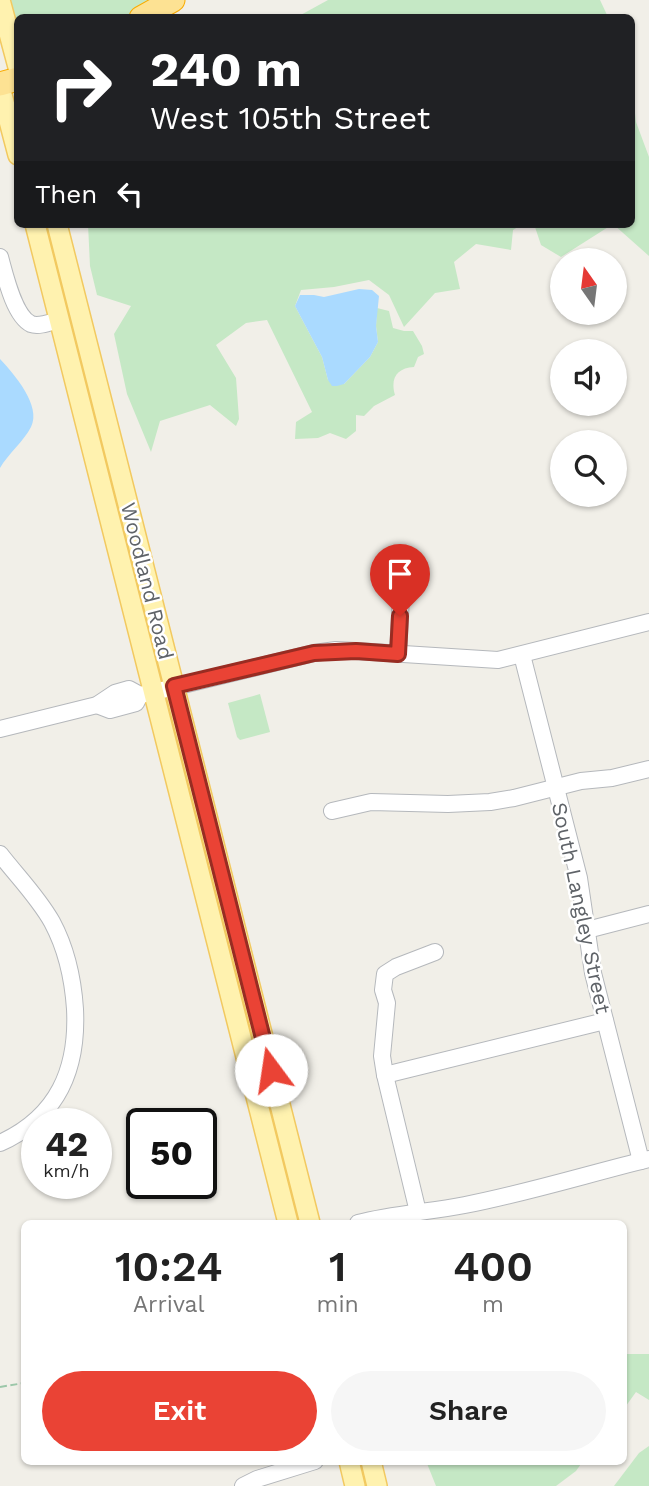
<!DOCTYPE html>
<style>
:root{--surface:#fff;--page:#f6f6f6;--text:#222;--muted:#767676;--accent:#ea4335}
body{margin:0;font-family:"Work Sans",sans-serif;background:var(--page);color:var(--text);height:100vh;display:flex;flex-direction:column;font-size:26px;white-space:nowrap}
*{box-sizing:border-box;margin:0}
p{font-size:23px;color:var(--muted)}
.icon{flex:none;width:38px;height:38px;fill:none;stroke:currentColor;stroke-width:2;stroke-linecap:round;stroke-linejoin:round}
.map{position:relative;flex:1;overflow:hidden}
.drawer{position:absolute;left:21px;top:1220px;width:606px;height:245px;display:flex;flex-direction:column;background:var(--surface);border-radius:10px;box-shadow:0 2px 5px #0004}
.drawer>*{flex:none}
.banner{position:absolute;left:14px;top:14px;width:621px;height:214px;border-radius:10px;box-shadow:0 2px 5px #0004;background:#202124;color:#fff;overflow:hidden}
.needle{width:46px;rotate:346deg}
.tools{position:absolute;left:550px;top:248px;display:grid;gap:14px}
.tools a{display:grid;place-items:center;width:77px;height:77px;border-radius:50%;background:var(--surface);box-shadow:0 2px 5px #0004;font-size:35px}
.speed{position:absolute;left:21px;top:1108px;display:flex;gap:14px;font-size:35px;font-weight:700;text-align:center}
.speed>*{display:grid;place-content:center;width:91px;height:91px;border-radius:50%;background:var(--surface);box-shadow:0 2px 5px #0004;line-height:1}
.speed small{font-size:18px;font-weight:400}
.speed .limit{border:4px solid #111;border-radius:10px;background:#fff;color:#111}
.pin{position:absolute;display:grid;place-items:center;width:60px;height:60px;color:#fff;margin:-72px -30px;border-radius:50% 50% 50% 0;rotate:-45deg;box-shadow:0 0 7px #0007}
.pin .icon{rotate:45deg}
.me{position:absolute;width:77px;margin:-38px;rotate:346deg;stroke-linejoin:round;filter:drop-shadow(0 0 5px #0008)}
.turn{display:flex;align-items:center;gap:24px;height:147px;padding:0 21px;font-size:32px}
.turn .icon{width:91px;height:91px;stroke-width:2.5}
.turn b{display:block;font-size:49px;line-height:60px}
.then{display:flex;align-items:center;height:66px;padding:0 21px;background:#0003;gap:14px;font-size:26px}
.eta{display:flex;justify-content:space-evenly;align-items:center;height:119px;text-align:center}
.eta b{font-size:42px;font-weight:600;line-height:49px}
.action{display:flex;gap:14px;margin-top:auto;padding:14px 21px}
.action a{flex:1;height:80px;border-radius:42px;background:var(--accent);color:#fff;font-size:28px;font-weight:600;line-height:80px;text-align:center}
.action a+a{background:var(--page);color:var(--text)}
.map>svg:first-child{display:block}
.green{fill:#c5e8c5}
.water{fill:#aadaff}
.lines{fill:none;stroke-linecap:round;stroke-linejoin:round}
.minor-casing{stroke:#b5b8bc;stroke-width:18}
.major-casing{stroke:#f2c960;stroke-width:22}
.highway-casing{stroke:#f9ab00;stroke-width:25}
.path{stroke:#9cc7a9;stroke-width:2;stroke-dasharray:7 3.5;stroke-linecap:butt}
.minor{stroke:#fff;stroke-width:16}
.major{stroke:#fff2af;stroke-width:19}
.highway{stroke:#fde293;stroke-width:23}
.route-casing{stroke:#982c22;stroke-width:18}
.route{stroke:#ea4335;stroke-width:12}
.labels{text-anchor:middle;stroke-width:5;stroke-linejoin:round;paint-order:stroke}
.street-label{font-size:21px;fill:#5f6368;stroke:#fff}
</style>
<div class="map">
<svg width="649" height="1486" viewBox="0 0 649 1486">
<rect width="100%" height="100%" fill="#f1efe8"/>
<!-- green -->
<g class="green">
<polygon points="11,0 160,0 128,17 18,18 17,27"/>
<polygon points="328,0 600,0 608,17 297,17"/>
<polygon points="632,88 636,122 649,157 649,256 613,224 561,257 541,245 534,224 632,224"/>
<path d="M 88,224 L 523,224 L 513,230 L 511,250 L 476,244 L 454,262 L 460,289 L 435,293 L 404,327 L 389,295 L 369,280 L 334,287 L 301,290 L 295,306 L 322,357 L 328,380 L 344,384 L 370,357 L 378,342 L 376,326 L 377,308 L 389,311 L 393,328 L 404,331 L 413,331 L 422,346 L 424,354 L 418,357 L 414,367 C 397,368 390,378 395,395 L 374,406 L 364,416 L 356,415 L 356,431 L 346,439 L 330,433 L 318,438 L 295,439 L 296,422 L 312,412 L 267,320 L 246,323 L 216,345 L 236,378 L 239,419 L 236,426 L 210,405 L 160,421 L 151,452 L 127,394 L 114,334 L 131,306 L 97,295 L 90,266 Z"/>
<polygon points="260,694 270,732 240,740 237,737 228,703"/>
<polygon points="623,1354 649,1354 649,1400 636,1392 623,1410"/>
<polygon points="649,1446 649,1486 614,1486 639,1453"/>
<polygon points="426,1461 583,1461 576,1471 556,1486 436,1486"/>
</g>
<!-- water -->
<g class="water">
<polygon points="359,289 372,290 379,296 376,326 378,342 370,357 344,384 337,386 332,386 328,380 322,357 295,306 300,295 314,295 324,297"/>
<path d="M 0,359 C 14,374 42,406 31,427 C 24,441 8,454 0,468 Z"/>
</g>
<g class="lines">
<defs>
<g id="minor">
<path d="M 0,257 C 5,275 14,316 31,324 C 39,327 51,322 59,320"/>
<polyline points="398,654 401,597"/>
<polyline points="522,655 579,878 593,973 641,1161"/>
<polyline points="97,705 110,710 136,703 140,695"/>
<polyline points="0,729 97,705 115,693 129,689 140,695 154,692 314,653 336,650 356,651 498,660 649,622"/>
<polyline points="332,811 371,802 448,804 490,802 514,798 581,781 612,778 649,769"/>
<path d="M 0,854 C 17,876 38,897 52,922 C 66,948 73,979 75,1009 C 78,1069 58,1117 0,1143"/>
<polyline points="587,930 649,914"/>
<polyline points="385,1075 605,1021"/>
<polyline points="418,1212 385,1075 382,1056 387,1003 383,990 385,974 396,967 435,952"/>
<path d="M 358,1223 C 393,1214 429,1212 465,1205 C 527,1193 588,1174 649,1159"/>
<polyline points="243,1486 257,1479 315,1461"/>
</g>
<g id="major">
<polyline points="0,0 18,67"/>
<polyline points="0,87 18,155"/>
<polyline points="35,224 288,1223"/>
<polyline points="57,224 310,1223"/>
<polyline points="349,1461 355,1486"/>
<polyline points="371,1461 377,1486"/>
</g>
<g id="highway">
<polyline points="141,18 173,0"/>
<polyline points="0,84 18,79"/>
</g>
</defs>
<!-- minor casing -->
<use href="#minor" class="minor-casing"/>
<!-- major casing -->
<use href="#major" class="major-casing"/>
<!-- highway casing -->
<use href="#highway" class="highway-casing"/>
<!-- path -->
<polyline class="path" points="0,1387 24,1383"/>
<!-- minor -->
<use href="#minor" class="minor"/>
<!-- major -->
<use href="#major" class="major"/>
<!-- highway -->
<use href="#highway" class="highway"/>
</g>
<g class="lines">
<defs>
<polyline id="route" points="271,1070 174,686 314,653 356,651 398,654 400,616"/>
</defs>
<!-- route casing -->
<use href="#route" class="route-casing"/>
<!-- route -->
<use href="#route" class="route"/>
</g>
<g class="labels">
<!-- street labels -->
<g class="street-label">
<text transform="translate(147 581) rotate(76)" y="7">Woodland Road</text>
<text transform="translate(581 908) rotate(78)" y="7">South Langley Street</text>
</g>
</g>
</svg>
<div class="tools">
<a><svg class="needle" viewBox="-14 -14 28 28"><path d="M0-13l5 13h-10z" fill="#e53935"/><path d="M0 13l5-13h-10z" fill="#767676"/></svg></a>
<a><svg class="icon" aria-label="sound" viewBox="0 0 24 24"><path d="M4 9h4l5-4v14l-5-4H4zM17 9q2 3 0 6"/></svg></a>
<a><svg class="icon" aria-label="search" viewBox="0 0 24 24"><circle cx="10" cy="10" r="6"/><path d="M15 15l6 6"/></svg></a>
</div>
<div class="speed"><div>42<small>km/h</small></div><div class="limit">50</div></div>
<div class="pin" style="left:400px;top:616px;background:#d93025"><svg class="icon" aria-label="arrive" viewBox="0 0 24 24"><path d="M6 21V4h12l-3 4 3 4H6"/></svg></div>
<svg class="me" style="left:271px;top:1070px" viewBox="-20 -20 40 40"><circle r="19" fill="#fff"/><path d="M0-13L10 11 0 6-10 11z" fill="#ea4335"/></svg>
<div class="banner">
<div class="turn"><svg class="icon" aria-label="right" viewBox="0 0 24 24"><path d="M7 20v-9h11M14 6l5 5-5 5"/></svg><div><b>240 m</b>West 105th Street</div></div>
<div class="then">Then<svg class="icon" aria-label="left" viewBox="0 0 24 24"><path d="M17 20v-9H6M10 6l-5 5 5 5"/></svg></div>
</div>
<section class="drawer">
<div class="eta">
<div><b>10:24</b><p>Arrival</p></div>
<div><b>1</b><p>min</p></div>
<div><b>400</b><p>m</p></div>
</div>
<div class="action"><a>Exit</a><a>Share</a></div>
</section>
</div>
